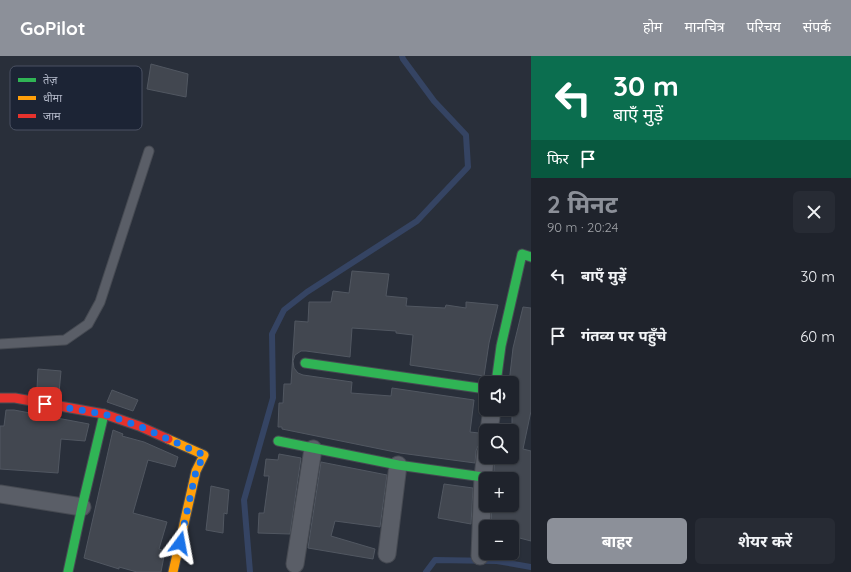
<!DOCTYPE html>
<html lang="hi">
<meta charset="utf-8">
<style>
:root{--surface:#1f232c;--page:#272b34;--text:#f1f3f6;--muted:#a1a4a9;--line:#3c4048;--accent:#8c9099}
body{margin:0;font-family:Quicksand,"Noto Sans Devanagari",sans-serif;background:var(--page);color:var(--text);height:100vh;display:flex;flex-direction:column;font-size:15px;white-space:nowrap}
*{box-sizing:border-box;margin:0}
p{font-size:13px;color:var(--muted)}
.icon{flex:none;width:22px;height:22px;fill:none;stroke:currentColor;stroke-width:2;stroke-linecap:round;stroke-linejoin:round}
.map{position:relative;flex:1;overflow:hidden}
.side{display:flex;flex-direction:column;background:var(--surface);width:320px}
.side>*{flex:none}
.hud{background:#0b6e4f;color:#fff;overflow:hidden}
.buttons{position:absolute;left:479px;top:320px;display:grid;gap:8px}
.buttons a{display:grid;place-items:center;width:40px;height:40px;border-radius:6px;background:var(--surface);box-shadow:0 1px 3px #0004,0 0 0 1px var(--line);font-size:20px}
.pin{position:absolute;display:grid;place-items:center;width:34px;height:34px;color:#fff;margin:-17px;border-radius:8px;box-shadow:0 2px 6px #0006}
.me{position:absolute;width:44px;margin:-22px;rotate:13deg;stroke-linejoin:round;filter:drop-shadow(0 0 3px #0008)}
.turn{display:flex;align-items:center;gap:14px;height:84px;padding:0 16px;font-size:18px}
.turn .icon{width:52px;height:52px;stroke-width:2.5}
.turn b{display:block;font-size:28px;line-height:34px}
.then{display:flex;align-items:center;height:38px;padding:0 16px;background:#0003;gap:8px;font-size:15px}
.round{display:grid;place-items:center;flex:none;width:42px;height:42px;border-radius:6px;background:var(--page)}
.summary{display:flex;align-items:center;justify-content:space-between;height:68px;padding:0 16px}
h1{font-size:24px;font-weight:700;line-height:30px;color:var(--accent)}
.action{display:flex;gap:8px;margin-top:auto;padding:8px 16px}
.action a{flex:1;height:46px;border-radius:6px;background:var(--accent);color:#fff;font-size:16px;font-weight:700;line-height:46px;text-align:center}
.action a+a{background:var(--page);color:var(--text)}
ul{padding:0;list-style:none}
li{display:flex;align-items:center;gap:12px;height:60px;padding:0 16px}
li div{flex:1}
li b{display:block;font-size:15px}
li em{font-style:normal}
header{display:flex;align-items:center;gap:24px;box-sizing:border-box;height:56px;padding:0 20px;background:var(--accent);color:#fff}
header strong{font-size:19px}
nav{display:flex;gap:22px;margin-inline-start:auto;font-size:14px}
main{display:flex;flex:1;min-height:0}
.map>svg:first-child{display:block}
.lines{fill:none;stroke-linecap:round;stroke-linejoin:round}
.stream{stroke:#354463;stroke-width:6}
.building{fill:#424750;stroke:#515761}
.lane-casing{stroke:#464a52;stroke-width:11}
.street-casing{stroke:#464a52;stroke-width:19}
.fast-casing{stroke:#464a52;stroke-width:11}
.slow-casing{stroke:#464a52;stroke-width:11}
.jam-casing{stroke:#464a52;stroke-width:11}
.lane{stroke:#5a5e67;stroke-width:9}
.street{stroke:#5a5e67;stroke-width:17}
.fast{stroke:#30b455;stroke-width:9}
.slow{stroke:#ff9f0a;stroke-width:9}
.jam{stroke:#e5322d;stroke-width:9}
.route{stroke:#1a73e8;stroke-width:7;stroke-dasharray:0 12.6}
.key{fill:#1c2435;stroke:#4a5162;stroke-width:1}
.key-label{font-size:11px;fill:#b4baca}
</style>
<header>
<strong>GoPilot</strong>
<nav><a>होम</a><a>मानचित्र</a><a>परिचय</a><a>संपर्क</a></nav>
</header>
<main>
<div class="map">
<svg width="531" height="516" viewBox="0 0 531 516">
<rect width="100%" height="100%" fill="#292f3a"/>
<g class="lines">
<!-- stream -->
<g class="stream">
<polyline points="250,516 244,444 273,342 272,278 284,254 307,236 417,165 468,111 466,79 434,45 403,3 402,0"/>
<polyline points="426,516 435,504 497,505 531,511"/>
</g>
</g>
<!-- building -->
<g class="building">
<polygon points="151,8 188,18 186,41 147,33"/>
<polygon points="352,215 389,218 386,240 407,242 406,250 445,252 446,249 466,252 466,246 498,249 489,287 484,320 410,309 413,279 396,277 396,275 352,272 350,301 306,295 301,295 295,299 293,305 294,312 298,317 303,319 352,326 351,337 391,340 392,332 474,344 470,376 479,377 483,383 486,384 486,386 482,387 478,390 476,395 475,407 400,397 282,373 282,371 278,371 279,347 283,347 284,328 291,328 295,265 308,266 309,246 331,246 333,235 349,237"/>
<polygon points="523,251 531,252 531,355 523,393 531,395 531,485 512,480 512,471 499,471 491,469 492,449 512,449 512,423 495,423 494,415 495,401 512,401 512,375 506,375 507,368 512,369 512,327 509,327 513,292"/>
<polygon points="38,313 61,315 59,337 37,333"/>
<polygon points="112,334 138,344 133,355 107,346"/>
<polygon points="6,354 14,354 89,368 85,385 61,383 58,417 0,413 0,370 4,370"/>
<polygon points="113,374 123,378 122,380 144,386 178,401 175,411 148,404 133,457 167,466 159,493 165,495 161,516 137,516 119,511 119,513 84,502"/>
<polygon points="279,398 301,402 290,478 258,477 259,457 264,457 269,420 264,420 266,403 278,404"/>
<polygon points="321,406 387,419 380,471 335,465 331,480 375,493 373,503 308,492"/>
<polygon points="444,428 473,432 471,468 438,462"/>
<polygon points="211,430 229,434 227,458 224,457 223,477 206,474"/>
</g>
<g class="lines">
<defs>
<polyline id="lane" points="0,288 65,284 88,268 100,246 149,95"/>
<g id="street">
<polyline points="489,375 492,353"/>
<polyline points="0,438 82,451"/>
<polyline points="387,498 398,409"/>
<polyline points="480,500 483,421 486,396"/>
<polyline points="295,508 313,393"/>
</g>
<g id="fast">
<polyline points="305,307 486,333"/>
<polyline points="496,327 501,290 522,198 531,201"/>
<polyline points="278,385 398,409 483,421"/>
<polyline points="68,516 82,451 104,358"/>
</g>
<polyline id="slow" points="168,383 204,399 196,415 173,516"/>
<polyline id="jam" points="0,342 15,342 104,358 139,370 168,383"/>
</defs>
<!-- lane casing -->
<use href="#lane" class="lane-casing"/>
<!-- street casing -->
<use href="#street" class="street-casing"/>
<!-- fast casing -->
<use href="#fast" class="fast-casing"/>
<!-- slow casing -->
<use href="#slow" class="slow-casing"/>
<!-- jam casing -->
<use href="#jam" class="jam-casing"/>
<!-- lane -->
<use href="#lane" class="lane"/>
<!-- street -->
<use href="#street" class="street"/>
<!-- fast -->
<use href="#fast" class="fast"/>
<!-- slow -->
<use href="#slow" class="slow"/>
<!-- jam -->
<use href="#jam" class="jam"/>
</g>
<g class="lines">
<!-- route -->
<polyline class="route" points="45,348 104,358 139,370 204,399 196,415 180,487"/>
</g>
<!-- legend -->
<rect x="10" y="10" width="132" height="64" rx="6" class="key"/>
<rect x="18" y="22" width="18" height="4" fill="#30b455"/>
<rect x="18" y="40" width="18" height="4" fill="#ff9f0a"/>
<rect x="18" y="58" width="18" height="4" fill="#e5322d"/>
<g class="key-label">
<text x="43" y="28">तेज़</text>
<text x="43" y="46">धीमा</text>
<text x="43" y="64">जाम</text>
</g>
</svg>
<div class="buttons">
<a><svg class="icon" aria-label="sound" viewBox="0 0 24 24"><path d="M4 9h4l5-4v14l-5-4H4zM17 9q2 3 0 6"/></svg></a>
<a><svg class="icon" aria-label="search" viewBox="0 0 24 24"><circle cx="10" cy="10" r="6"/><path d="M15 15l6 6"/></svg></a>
<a>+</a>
<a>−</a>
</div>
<div class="pin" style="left:45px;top:348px;background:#d93025"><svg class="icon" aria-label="arrive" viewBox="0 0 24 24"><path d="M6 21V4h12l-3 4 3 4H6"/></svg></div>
<svg class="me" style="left:180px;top:487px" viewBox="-20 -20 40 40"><path d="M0-17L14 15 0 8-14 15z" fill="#1a73e8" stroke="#fff" stroke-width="4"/></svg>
</div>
<section class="side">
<div class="hud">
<div class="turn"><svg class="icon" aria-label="left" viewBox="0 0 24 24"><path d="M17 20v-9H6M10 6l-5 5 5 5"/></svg><div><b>30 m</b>बाएँ मुड़ें</div></div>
<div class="then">फिर<svg class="icon" aria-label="arrive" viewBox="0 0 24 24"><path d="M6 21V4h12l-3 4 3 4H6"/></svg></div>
</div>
<div class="summary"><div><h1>2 मिनट</h1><p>90 m · 20:24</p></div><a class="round"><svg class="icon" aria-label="close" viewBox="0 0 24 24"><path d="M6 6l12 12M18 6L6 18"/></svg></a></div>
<ul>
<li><svg class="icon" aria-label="left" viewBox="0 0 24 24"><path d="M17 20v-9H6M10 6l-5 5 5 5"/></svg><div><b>बाएँ मुड़ें</b></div><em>30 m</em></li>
<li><svg class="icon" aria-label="arrive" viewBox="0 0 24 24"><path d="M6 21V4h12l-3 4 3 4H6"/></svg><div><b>गंतव्य पर पहुँचे</b></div><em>60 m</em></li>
</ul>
<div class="action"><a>बाहर</a><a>शेयर करें</a></div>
</section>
</main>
